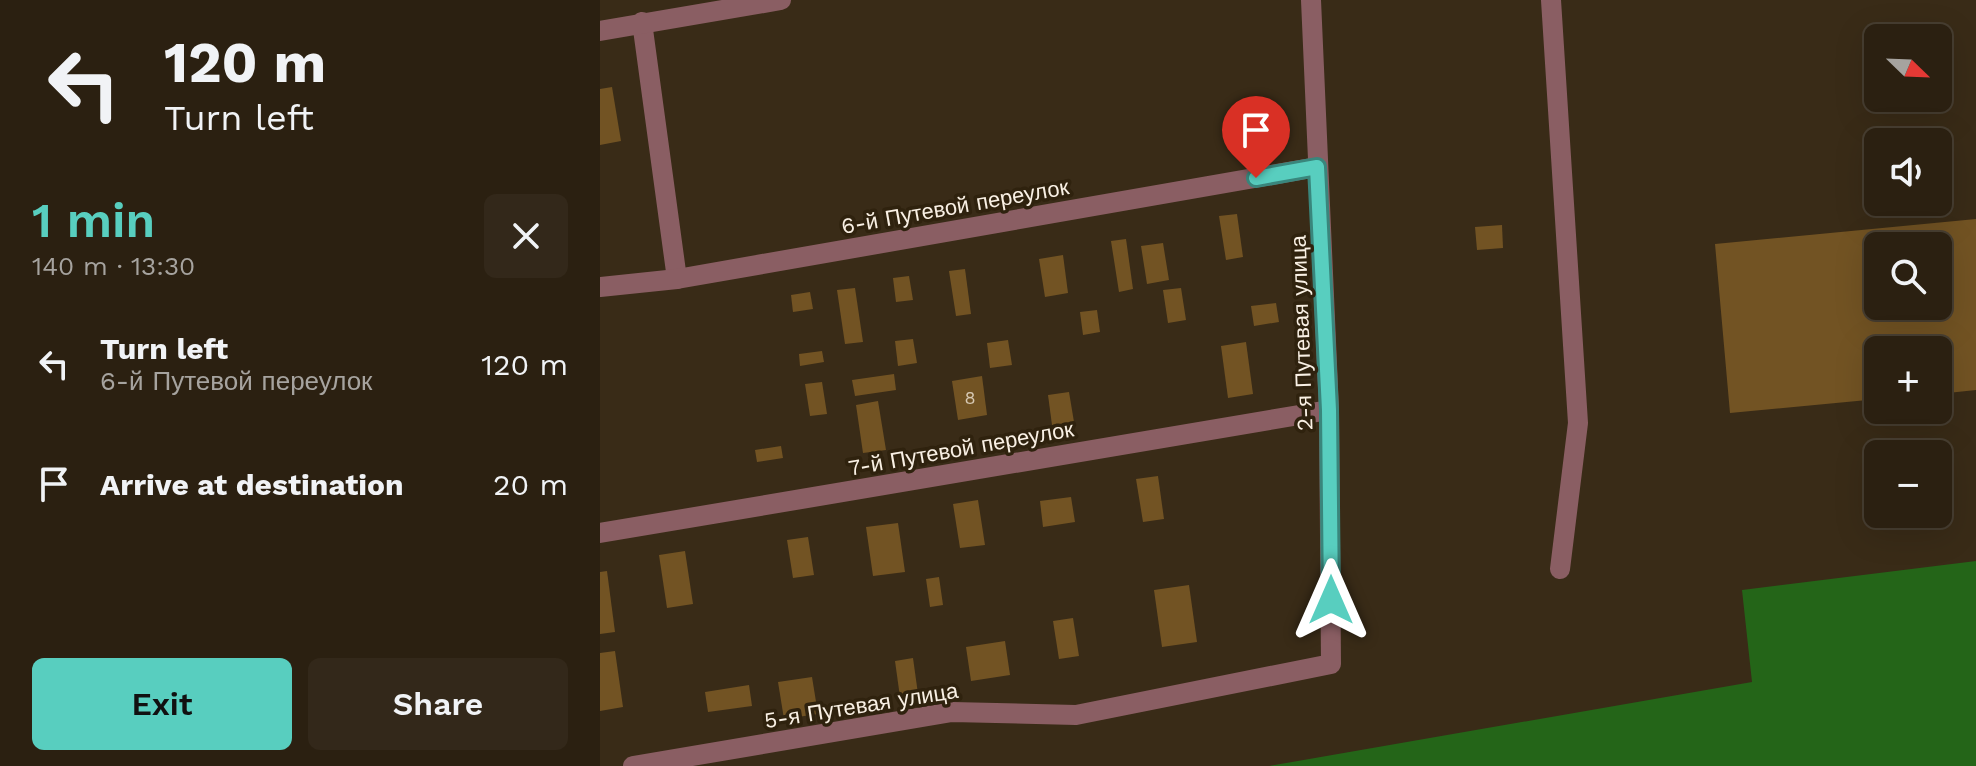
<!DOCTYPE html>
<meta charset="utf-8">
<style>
:root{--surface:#2b2011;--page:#33281a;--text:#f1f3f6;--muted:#a6a39f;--line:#473e31;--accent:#58cebf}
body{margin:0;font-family:"Work Sans",sans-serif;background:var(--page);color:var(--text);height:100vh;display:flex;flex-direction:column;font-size:30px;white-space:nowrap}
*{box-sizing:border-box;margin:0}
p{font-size:26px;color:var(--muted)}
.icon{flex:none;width:44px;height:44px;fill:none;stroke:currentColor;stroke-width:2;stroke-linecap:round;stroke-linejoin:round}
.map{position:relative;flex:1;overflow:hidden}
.panel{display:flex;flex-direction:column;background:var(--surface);width:600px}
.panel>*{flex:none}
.banner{background:#2b2011;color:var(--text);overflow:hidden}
.needle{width:52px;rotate:113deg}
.fabs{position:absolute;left:1264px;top:24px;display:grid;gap:16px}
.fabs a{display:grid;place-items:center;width:88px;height:88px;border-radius:12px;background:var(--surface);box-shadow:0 8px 32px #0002,0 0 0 2px var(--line);font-size:40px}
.pin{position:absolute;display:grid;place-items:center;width:68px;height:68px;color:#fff;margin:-82px -34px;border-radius:50% 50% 50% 0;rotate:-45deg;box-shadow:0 0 8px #0007}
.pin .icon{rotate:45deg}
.me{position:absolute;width:88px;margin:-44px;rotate:0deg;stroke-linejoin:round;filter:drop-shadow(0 0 6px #0008)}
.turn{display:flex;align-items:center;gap:28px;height:168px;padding:0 32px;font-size:36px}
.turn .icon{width:104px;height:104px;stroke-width:2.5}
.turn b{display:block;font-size:56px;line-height:68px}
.round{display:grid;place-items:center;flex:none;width:84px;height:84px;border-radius:12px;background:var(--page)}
.headline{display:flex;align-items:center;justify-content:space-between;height:136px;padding:0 32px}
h1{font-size:48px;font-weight:600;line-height:60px;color:var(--accent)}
.cta{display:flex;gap:16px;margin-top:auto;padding:16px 32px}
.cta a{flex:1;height:92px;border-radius:12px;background:var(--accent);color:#111;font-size:32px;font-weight:600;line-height:92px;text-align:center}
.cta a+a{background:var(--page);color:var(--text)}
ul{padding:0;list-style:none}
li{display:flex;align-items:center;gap:24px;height:120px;padding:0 32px}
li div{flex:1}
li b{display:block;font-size:30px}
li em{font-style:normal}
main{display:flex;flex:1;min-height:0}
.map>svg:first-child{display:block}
.forest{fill:#246518}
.building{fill:#725323;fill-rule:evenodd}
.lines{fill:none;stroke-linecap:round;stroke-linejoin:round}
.minor{stroke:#8a5e63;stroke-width:20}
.route-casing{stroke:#39867c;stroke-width:20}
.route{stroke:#58cebf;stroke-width:14}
.labels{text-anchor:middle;stroke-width:7;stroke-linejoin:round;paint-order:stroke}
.number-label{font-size:18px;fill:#d7c9b4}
.street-label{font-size:22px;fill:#f9f0e4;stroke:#2f220e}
</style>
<main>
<section class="panel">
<div class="banner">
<div class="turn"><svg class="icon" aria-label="left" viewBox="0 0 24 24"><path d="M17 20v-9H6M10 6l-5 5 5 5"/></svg><div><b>120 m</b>Turn left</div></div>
</div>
<div class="headline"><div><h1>1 min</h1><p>140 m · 13:30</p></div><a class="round"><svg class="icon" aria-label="close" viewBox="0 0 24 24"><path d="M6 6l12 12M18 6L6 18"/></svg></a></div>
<ul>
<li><svg class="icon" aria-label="left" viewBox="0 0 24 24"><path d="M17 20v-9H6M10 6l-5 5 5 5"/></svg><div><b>Turn left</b><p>6-й Путевой переулок</p></div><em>120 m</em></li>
<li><svg class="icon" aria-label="arrive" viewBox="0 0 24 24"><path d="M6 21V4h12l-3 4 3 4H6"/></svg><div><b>Arrive at destination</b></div><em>20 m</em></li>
</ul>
<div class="cta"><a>Exit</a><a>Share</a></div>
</section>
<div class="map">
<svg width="1376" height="766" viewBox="0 0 1376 766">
<rect width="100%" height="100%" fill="#392b17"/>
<!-- forest -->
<polygon class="forest" points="1376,561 1376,766 669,766 1152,682 1142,590"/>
<!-- building -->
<g class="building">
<polygon points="12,87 21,141 0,145 0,89"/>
<polygon points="637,214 643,257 626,260 619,216"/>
<path d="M 1376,219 L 1376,390 L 1338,394 L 1338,350 L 1278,350 L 1278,399 L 1130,413 L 1115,244 ZM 1278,246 L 1338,246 L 1338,306 L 1278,306 Z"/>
<polygon points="902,225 903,248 877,250 875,227"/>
<polygon points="526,239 533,289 519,292 511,241"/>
<polygon points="563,243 569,280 547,284 541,246"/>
<polygon points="463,255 468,293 445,297 439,259"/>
<polygon points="365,269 371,314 356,316 349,271"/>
<polygon points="309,276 313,300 296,302 293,278"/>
<polygon points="255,288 263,342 245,344 237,290"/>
<polygon points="581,288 586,320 568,323 563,290"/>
<polygon points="210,292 213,309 193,312 191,295"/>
<polygon points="676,303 679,322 654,326 651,306"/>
<polygon points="497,310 500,332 483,335 480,312"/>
<polygon points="313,339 317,363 298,366 295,341"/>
<polygon points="408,340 412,365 390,368 387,343"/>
<polygon points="646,342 653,394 628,398 621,346"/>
<polygon points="222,351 224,362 200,366 199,354"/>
<polygon points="294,374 296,390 255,396 252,380"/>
<polygon points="382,376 387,415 358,420 352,381"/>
<polygon points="222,382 227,414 210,416 205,384"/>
<polygon points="469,392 474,422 452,425 448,395"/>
<polygon points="278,401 286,450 263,453 256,405"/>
<polygon points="181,446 183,458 157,462 155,450"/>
<polygon points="558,476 564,519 543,522 536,479"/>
<polygon points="471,497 475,522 443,527 440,501"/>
<polygon points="378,500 385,545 360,548 353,504"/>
<polygon points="298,523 305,572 273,576 266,527"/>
<polygon points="208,537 214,575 193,578 187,540"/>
<polygon points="85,551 93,604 67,608 59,555"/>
<polygon points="7,571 15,632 0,634 0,572"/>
<polygon points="339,577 343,605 330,607 326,579"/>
<polygon points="589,585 597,642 562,647 554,590"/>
<polygon points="473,618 479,656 459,659 453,621"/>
<polygon points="405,641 410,675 371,681 366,647"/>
<polygon points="15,651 23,707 0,711 0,653"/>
<polygon points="313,658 318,694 300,697 295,661"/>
<polygon points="212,677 218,714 184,719 178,682"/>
<polygon points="149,685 152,706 108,712 105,692"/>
</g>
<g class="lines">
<!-- minor -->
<g class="minor">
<polyline points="951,0 978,423 960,569"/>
<polyline points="42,22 77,279"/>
<polyline points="0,31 181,0"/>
<polyline points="0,287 77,279 717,167"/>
<polyline points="0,533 729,410"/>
<polyline points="33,766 352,712 476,715 731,664 729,410 711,0"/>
</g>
</g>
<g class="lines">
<defs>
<polyline id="route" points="656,178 717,167 729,410 731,600"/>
</defs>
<!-- route casing -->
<use href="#route" class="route-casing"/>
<!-- route -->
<use href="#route" class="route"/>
</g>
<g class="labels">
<!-- number labels -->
<g class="number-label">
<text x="370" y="404">8</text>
</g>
<!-- street labels -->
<g class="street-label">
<text transform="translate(355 206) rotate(-10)" y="8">6-й Путевой переулок</text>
<text transform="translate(701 333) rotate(-92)" y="8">2-я Путевая улица</text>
<text transform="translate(361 448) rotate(-10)" y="8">7-й Путевой переулок</text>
<text transform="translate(261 705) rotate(-9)" y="8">5-я Путевая улица</text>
</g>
</g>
</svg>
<div class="fabs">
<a><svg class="needle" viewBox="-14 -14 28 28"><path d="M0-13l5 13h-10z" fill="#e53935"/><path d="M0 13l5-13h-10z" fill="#a6a39f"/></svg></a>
<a><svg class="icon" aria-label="sound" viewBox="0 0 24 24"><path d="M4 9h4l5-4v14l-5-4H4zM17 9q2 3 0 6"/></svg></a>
<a><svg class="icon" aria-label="search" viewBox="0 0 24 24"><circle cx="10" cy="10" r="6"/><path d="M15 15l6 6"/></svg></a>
<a>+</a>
<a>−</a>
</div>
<div class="pin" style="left:656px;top:178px;background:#d93025"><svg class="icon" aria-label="arrive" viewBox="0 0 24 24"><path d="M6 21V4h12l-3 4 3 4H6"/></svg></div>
<svg class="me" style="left:731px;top:600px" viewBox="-20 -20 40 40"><path d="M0-17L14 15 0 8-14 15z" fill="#58cebf" stroke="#fff" stroke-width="4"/></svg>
</div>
</main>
